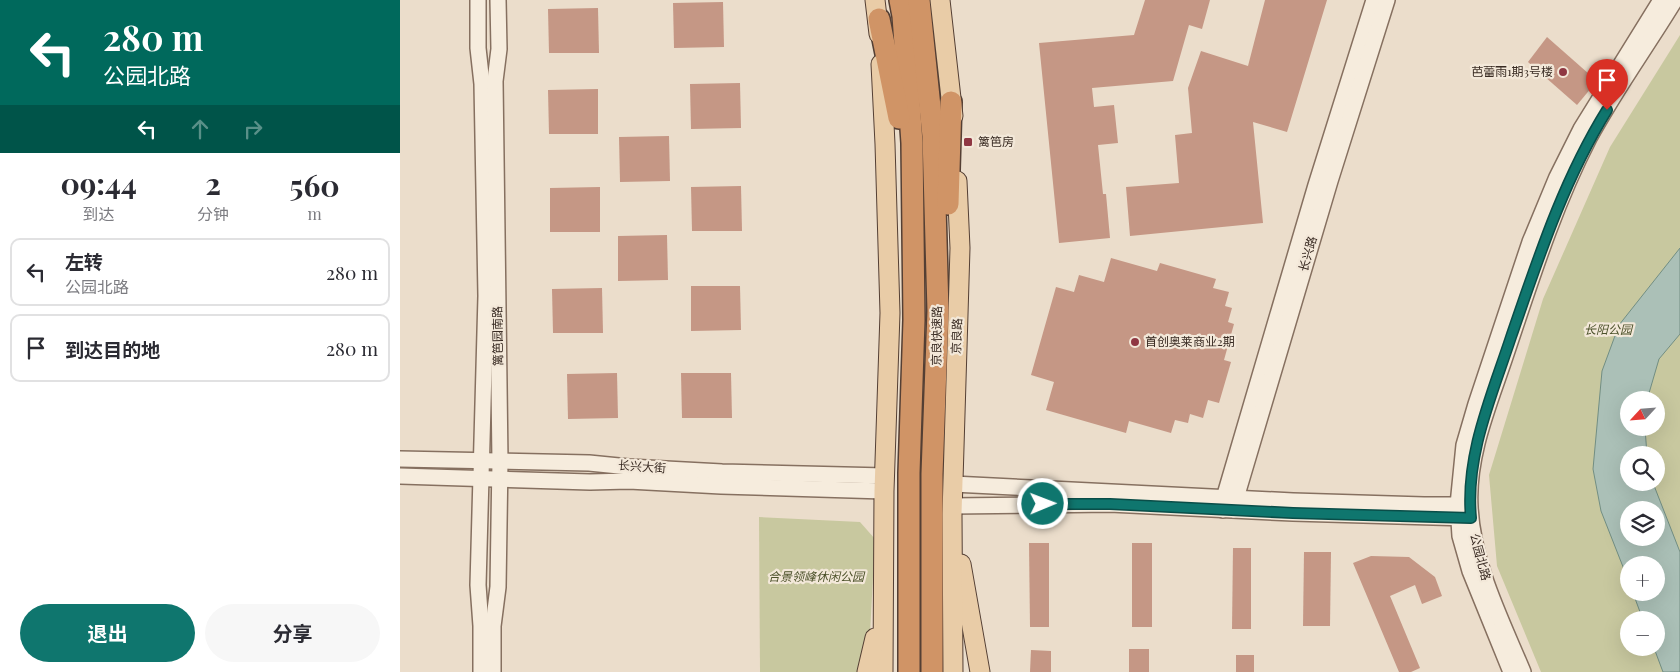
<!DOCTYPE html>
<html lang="zh">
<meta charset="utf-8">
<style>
:root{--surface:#fff;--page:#f7f7f7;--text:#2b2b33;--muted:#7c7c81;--line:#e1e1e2;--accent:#0f766e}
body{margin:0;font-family:"Playfair Display","Noto Sans SC",serif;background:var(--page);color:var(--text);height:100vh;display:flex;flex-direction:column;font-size:19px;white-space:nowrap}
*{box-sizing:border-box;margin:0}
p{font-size:16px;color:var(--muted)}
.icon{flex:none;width:28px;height:28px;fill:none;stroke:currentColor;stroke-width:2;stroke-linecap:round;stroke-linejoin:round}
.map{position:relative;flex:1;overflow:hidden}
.details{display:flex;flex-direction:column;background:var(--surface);width:400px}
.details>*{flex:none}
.top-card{background:#00695c;color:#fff;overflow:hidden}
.needle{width:32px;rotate:244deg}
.tools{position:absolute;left:1220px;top:391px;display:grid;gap:10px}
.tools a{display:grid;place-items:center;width:45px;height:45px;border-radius:50%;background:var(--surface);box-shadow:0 5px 20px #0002;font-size:25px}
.pin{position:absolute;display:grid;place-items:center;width:42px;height:42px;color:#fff;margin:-51px -21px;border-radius:50% 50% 50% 0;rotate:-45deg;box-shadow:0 0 5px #0007}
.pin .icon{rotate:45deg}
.me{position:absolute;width:55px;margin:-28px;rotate:89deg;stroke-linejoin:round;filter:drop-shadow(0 0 4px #0008)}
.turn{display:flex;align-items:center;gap:18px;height:105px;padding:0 20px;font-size:22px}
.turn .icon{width:65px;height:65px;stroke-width:2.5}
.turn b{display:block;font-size:35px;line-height:42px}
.lanes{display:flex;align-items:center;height:48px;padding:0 20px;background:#0003;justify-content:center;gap:25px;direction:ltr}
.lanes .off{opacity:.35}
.eta{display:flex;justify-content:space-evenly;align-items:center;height:85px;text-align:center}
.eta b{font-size:30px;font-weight:700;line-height:35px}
.primary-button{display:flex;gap:10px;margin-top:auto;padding:10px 20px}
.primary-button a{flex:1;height:58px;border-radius:30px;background:var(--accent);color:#fff;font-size:20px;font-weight:700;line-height:58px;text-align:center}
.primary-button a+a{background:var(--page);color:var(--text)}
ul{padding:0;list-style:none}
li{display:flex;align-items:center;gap:15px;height:68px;margin:0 10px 8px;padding:0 10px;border:2px solid var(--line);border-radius:10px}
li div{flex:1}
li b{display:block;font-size:19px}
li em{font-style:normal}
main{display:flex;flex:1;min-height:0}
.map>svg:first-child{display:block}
.green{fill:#c8c89f;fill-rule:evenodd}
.water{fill:#abc0b7;stroke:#728e83;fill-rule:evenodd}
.building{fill:#c59785}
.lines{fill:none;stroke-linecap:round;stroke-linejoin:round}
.minor-casing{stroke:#867060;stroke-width:18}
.major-casing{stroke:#543f34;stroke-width:21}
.highway-casing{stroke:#543f34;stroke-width:24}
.minor{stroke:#f6ecdd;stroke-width:15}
.major{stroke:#e9cca7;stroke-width:19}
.highway{stroke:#d09466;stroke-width:21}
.route-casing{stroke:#0a4d48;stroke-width:12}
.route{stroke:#0f766e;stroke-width:9}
.poi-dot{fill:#8f3742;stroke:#f3e8d9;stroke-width:2}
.labels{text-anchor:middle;stroke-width:4.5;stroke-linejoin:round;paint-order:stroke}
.poi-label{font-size:12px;fill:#382a22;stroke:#f3e8d9;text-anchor:start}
.street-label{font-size:12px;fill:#382a22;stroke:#f3e8d9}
.park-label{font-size:12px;font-style:italic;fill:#4d522b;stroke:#f3e8d9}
</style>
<main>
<section class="details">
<div class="top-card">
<div class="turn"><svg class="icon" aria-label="left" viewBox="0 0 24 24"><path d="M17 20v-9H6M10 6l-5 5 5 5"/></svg><div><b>280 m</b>公园北路</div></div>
<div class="lanes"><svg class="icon" aria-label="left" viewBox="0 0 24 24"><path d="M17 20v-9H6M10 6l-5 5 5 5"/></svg><svg class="icon off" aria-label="ahead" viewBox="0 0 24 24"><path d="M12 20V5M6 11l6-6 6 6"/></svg><svg class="icon off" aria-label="right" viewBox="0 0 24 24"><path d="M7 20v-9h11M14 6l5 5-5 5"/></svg></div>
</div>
<div class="eta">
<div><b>09:44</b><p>到达</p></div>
<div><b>2</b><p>分钟</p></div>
<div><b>560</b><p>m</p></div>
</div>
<ul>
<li><svg class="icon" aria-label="left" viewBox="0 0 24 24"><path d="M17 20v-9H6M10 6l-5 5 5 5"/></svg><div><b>左转</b><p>公园北路</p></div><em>280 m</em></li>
<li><svg class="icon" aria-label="arrive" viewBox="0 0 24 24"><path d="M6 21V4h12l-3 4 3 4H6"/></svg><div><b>到达目的地</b></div><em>280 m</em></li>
</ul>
<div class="primary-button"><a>退出</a><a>分享</a></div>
</section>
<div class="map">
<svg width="1280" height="672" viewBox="0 0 1280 672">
<rect width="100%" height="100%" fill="#ebddcb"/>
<!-- green -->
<g class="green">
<path d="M 1280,35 L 1280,672 L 1141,672 L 1097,566 L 1089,475 L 1143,299 L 1210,147 ZM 1229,400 L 1256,400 L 1256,428 L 1229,428 ZM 1229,455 L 1256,455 L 1256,482 L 1229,482 ZM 1229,510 L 1256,510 L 1256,538 L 1229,538 ZM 1229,565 L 1256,565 L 1256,592 L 1229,592 ZM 1229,620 L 1256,620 L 1256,648 L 1229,648 Z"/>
<polygon points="359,517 460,522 475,539 468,672 360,672"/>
</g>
<!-- water -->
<path class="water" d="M 1280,248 L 1280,334 L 1259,359 L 1247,400 L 1229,400 L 1229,428 L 1245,428 L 1247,455 L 1229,455 L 1229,482 L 1253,483 L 1280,552 L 1280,672 L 1263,672 L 1254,648 L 1256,648 L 1256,620 L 1243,620 L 1233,593 L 1256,592 L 1256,565 L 1229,565 L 1229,582 L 1201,511 L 1193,469 L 1202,371 L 1219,325 ZM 1229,510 L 1256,510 L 1256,538 L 1229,538 Z"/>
<!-- building -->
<g class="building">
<polygon points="745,0 810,0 802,29 789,25 773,81 692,88 694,107 714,105 718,143 698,145 703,194 706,194 710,238 659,243 639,43 734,35"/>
<polygon points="865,0 927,0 887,132 853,122 863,223 730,236 726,187 779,183 775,135 792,133 788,88 801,51 848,66"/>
<polygon points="323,2 324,47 274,48 273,3"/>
<polygon points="198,8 199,53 149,53 148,9"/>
<polygon points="1147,37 1197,81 1177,105 1128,62"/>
<polygon points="340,83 341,128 291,129 290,84"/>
<polygon points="198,89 198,134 149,134 148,90"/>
<polygon points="269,136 270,181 220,182 219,137"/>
<polygon points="341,186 342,231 292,231 291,187"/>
<polygon points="200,187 200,232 150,232 150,188"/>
<polygon points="267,235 268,280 218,281 218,236"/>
<polygon points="711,258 757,271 760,263 816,279 813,288 829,292 825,306 832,308 828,322 834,324 824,360 831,362 819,403 808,400 803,418 790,414 788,423 775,420 771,433 729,421 726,433 646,410 654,382 631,375 656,287 674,292 679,275 704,282"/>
<polygon points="291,286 340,286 341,330 291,331"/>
<polygon points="202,288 203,333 153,333 152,289"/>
<polygon points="217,373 218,418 168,419 167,374"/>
<polygon points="281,373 331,373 332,418 282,418"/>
<polygon points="629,543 649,543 649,627 630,627"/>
<rect x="732" y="543" width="20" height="84"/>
<polygon points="833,548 851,548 851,629 832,629"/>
<polygon points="904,552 931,552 930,626 903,626"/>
<polygon points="971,556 1009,557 1035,577 1042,596 1022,604 1015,585 990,596 1020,668 1011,672 999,672 953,563"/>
<rect x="729" y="649" width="20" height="23"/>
<polygon points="631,650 651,651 651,672 630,672"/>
<rect x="836" y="655" width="18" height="17"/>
</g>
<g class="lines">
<defs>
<g id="minor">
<polyline points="78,0 78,48 82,84 86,296 78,585 81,626 81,672"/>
<polyline points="0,459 189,463 229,467 322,472 485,476"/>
<polyline points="0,476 190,482 229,481 321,486 484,491"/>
<polyline points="553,484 893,501 1024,505 1068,505"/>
<polyline points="552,506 710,504 893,513 1068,518"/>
<polyline points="823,510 824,498 916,185 974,0"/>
<polyline points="834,510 836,498 930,181 987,0"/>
<polyline points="93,672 93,626 98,587 100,461 95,81 99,49 98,0"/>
<polyline points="1111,672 1070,571 1060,536 1058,505 1064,445 1076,404 1130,242 1157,177 1181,129 1261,0"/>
<path d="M 1123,672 C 1101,619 1073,565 1070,507 C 1067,455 1089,405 1105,357 C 1130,283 1153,208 1189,138 C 1215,90 1247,46 1275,0"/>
</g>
<g id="major">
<polyline points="475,0 479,34"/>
<polyline points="540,0 553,116"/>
<polyline points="481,64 485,144 490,313 484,491 483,672"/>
<polyline points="561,564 580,672"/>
<polyline points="467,672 475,638"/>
<polyline points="553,672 552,514 560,248 557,181"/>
</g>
<g id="highway">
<polyline points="500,0 503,16 512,143 514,320 509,473 509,672"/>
<polyline points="519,0 533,136 538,311 532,474 532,672"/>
<polyline points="479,19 499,118"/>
<polyline points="548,204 551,102"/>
</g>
</defs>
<!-- minor casing -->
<use href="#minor" class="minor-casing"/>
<!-- major casing -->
<use href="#major" class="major-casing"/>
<!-- highway casing -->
<use href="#highway" class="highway-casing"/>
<!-- minor -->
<use href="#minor" class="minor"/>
<!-- major -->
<use href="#major" class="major"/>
<!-- highway -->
<use href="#highway" class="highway"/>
</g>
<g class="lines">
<defs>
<path id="route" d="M 643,504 L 710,504 L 893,513 L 1071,518 C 1065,455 1092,395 1111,337 C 1138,259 1163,181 1207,110"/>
</defs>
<!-- route casing -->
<use href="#route" class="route-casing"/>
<!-- route -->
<use href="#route" class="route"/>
</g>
<!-- markers -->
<g class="poi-dot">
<circle cx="1163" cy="72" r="5"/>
<rect x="563" y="137" width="10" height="10" rx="2.5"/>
<circle cx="735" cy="342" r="5"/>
</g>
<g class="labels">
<!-- poi labels -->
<g class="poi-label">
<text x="1153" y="76" text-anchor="end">芭蕾雨1期3号楼</text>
<text x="578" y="146">篱笆房</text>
<text x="745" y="346">首创奥莱商业2期</text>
</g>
<!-- street labels -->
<g class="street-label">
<text transform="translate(908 254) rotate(-74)" y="4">长兴路</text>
<text transform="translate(98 336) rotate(-91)" y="4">篱笆园南路</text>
<text transform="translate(537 336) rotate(-89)" y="4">京良快速路</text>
<text transform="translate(557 336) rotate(-88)" y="4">京良路</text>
<text transform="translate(242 467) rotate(4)" y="4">长兴大街</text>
<text transform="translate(1080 557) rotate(75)" y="4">公园北路</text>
</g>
<!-- park labels -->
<g class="park-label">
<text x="1208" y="334">长阳公园</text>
<text x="416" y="581">合景领峰休闲公园</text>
</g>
</g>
</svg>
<div class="tools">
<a><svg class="needle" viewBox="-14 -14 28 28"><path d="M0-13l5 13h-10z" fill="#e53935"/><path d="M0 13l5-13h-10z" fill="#7c7c81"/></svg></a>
<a><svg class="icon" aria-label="search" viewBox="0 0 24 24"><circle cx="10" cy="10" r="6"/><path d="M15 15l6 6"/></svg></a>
<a><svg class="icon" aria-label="layers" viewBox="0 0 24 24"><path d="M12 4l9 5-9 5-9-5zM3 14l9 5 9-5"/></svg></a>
<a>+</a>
<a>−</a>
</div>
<div class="pin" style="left:1207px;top:110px;background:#d93025"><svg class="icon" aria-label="arrive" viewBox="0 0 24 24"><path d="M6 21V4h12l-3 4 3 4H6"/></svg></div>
<svg class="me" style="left:643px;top:504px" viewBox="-20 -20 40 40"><circle r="17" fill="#0f766e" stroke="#fff" stroke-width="3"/><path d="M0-11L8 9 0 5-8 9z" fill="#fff"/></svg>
</div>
</main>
